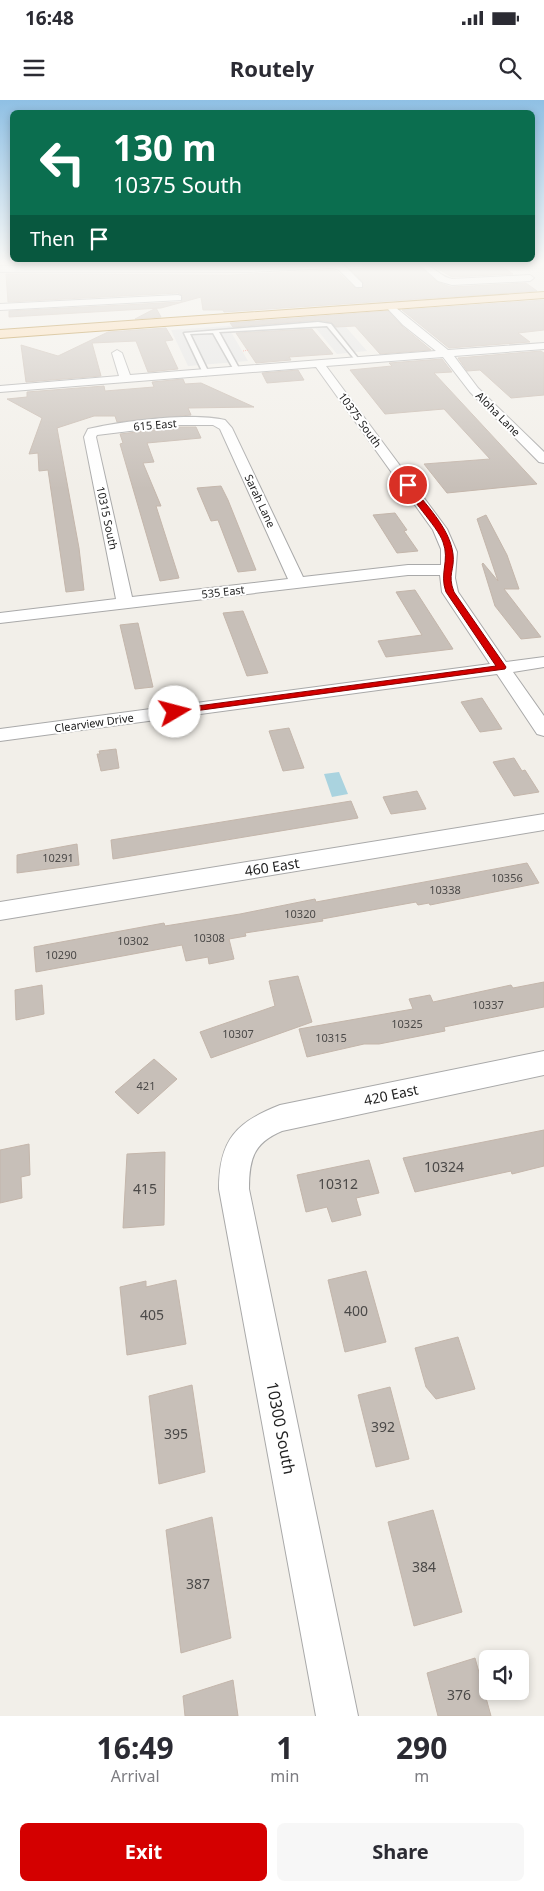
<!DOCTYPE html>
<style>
:root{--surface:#fff;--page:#f7f7f7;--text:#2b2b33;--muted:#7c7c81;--accent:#d40000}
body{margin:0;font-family:"Noto Sans",sans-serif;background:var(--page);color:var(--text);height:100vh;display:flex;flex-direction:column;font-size:19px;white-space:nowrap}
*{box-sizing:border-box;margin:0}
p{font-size:16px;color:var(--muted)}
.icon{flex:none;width:28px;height:28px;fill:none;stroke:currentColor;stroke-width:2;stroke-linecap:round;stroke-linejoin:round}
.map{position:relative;height:1616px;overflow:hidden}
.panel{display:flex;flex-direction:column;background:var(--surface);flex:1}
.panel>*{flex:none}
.top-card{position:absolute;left:10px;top:10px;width:525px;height:152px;border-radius:8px;box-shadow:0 2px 8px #0003;background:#0b6e4f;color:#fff;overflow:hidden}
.controls{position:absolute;left:479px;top:1550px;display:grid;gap:10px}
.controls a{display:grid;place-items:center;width:50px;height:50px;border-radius:8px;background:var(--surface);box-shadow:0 2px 8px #0003;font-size:25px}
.pin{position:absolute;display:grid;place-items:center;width:42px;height:42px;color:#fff;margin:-21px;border:2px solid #fff;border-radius:50%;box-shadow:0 1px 5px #0007}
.me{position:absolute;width:55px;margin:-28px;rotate:82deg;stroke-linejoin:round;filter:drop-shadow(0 0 4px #0008)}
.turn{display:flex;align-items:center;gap:18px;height:105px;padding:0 20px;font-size:22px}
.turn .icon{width:65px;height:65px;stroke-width:2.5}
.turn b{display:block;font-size:35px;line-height:42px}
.then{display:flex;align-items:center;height:48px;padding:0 20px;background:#0003;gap:10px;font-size:19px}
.eta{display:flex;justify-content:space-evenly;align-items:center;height:85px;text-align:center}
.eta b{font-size:30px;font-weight:700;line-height:35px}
.cta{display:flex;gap:10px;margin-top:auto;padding:10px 20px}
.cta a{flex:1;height:58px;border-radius:8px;background:var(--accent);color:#fff;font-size:20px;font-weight:700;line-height:58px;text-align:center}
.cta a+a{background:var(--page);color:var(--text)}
.status{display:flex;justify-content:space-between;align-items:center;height:35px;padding:0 25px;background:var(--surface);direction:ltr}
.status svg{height:14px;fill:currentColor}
header{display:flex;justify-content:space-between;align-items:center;height:65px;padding:0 20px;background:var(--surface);font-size:22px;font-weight:700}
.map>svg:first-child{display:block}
.parking{fill:#e2e2e2}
.water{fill:#aad3df}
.building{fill:#c7bfb8;stroke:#c4b6ab}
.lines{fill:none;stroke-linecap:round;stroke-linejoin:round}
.service-casing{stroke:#a9a9a9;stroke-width:3}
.minor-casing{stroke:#a9a9a9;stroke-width:2}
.primary-casing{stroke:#a06b00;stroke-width:2}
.path{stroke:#fa8072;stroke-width:1;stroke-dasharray:1 1;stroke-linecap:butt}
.service{fill:#fff;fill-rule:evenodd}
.minor{fill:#fff;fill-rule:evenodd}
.primary{fill:#fcd6a4;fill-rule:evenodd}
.route{fill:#d40000;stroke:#8a0000}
.labels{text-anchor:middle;stroke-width:4;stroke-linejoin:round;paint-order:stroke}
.far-street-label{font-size:11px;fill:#222;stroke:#fff}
.number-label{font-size:11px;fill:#4b4948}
.street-label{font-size:14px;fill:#222;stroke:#fff}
.near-number-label{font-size:14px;fill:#4b4948}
.near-street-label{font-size:16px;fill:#222;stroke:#fff}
</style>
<div class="status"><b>16:48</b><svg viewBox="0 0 49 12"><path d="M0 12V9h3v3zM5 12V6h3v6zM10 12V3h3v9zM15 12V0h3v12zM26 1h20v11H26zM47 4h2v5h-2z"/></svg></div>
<header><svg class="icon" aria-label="menu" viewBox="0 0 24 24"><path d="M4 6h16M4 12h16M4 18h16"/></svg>Routely<svg class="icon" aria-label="search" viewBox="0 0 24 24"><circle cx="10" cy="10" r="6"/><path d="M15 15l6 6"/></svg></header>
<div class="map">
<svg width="544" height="1616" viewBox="0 0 544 1616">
<rect width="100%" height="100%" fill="#f2efe9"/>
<!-- parking -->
<polygon class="parking" points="338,218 367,251 337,254 314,226 231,232 248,261 188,266 171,230"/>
<!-- water -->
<polygon class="water" points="339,672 348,694 332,697 324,674"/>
<!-- building -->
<g class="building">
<polygon points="12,163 196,163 12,164"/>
<polygon points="361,163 416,163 437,182 451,187 526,183 537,191 224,212 223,210 203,210 201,197 161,208 9,217 9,211 181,202 183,196 178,193 8,202 6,174 230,175 333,170 338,172 355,188 362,189 363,182 350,169 366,168"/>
<polygon points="428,163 497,163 513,174 452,177"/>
<polygon points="544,200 544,230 518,233 530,242 449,248 402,210"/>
<polygon points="156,208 161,217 135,219"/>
<polygon points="388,211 402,226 431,250 380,254 355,226 336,227 331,222 318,220 233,227 230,223"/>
<polygon points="166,228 173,240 165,241 178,269 148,272 136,241 92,243 101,276 26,282 21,245 58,256 108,232"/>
<polygon points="312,229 333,254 289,257 291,260 256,263 236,233"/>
<polygon points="541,251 544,253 544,295 511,298 480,270 467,271 458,258"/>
<polygon points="442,259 452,272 434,273 537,384 447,393 424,364 490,359 444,309 385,314 350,270 392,266 389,263"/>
<polygon points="298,270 304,280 267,283 262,273"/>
<polygon points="183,279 185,284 201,283 254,307 188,308 191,315 117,322 115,316 94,316 57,328 79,448 84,490 66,492 48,370 39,371 38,353 29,354 42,318 7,299 27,297 27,292 104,286 105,291 154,287 152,282"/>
<polygon points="179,327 196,327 201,338 147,343 154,362 143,363 161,406 156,406 179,478 160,481 120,344 123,343 120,334"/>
<polygon points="221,386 228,400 256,470 238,472 218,420 211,421 197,388"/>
<polygon points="395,413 407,430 404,431 418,451 397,453 373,415"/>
<polygon points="486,415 507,455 519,489 504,489 541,537 521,539 495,506 482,464 483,463 498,481 477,419"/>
<polygon points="415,490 453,549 386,557 378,541 422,535 396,492"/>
<polygon points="243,511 268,573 247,576 223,513"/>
<polygon points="138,523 153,587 135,589 120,525"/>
<polygon points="482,598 502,629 480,632 461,602"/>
<polygon points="289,628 304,668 283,671 269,631"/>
<polygon points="116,649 119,668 101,671 97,654 100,654 99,651"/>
<polygon points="514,658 522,671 525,670 539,692 514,696 493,662"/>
<polygon points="417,691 426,709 391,714 383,697"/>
<polygon points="351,701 358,718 113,759 111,740"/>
<polygon points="77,744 79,765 17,773 17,755"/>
<polygon points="527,763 539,783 430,805 429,803 418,805 416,802 322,819 323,821 245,833 246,836 229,839 234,859 209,864 208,857 186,861 182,845 36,872 34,847 164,823 165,826 240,814 315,799 316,802"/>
<polygon points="298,876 312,922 211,958 200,932 275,906 269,881"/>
<polygon points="544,882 544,907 444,927 445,931 379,944 364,944 307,957 299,929 413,909 409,899 430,895 433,902 511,885 513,888"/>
<polygon points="42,885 44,914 16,920 15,890"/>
<polygon points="154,959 177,979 138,1014 115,992"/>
<polygon points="544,1030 544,1066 512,1074 511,1071 415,1092 403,1058"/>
<polygon points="29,1044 30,1075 21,1077 22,1098 0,1103 0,1050"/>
<polygon points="165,1052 164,1125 123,1128 127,1054"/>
<polygon points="369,1060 379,1093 356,1098 361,1115 332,1122 327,1107 306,1112 297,1075"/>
<polygon points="366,1171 386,1242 345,1252 328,1180"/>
<polygon points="176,1180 186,1244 127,1255 120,1187 146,1181 146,1187"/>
<polygon points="458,1237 475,1289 436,1299 426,1287 415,1248"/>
<polygon points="192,1285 205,1372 159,1384 149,1296"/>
<polygon points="390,1287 409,1359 376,1367 358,1295"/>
<polygon points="433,1410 462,1512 414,1526 388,1422"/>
<polygon points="212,1417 231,1538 181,1553 166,1430"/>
<polygon points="475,1558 491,1616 438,1616 427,1573"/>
<polygon points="233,1580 238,1616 185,1616 183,1596"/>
</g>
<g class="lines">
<defs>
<polygon id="service" points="318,222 331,224 361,262 357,262 327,226 219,232 240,270 237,272 234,270 213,233 190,234 209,273 206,275 203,273 184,233"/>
<g id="minor">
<polygon points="337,163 345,166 362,183 362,187 356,187 339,170 333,168 251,172 0,172 0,166 251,166"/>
<path d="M 418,163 C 432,163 438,176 452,179 L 530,175 L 534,178 L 530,181 L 452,185 L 438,181 Z"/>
<polygon points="178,195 181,196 181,200 0,210 0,204"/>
<path d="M 390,203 L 448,250 L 544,243 L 544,249 L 454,256 L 478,288 L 544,352 L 544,363 L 539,362 L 470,292 L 443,257 L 326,266 L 447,429 L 457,452 L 455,478 L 458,492 L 506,562 L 544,557 L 544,567 L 513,572 L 544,616 L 544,636 L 537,634 L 497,574 L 0,641 L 0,629 L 490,564 L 442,492 L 440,475 L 408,475 L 0,523 L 0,513 L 116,499 L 84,337 L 88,329 C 122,321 191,312 225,320 L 232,328 L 303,477 L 408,465 L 441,465 L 441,449 L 433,430 L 316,267 L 0,292 L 0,286 L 119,276 L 112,253 L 117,250 L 122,253 L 130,275 L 436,251 L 403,225 L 387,208 L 385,206 ZM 179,325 L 213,325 L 220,329 L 288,479 L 132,497 L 96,337 L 97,335 Z"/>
<polygon points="544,714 544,730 0,820 0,802"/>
<path d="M 544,951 L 544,975 L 282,1031 C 253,1043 249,1060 249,1089 L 358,1616 L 316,1616 L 219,1089 C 219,1040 236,1022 280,1005 Z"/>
</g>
<polygon id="primary" points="544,192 544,198 0,238 0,230"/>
</defs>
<!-- service casing -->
<use href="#service" class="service-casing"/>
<!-- minor casing -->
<use href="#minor" class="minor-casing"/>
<!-- primary casing -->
<use href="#primary" class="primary-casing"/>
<!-- path -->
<polyline class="path" points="243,251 249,250"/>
<!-- service -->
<use href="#service" class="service"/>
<!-- minor -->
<use href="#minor" class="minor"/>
<!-- primary -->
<use href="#primary" class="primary"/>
</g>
<!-- sky -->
<linearGradient id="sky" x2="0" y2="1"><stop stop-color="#8fc0e4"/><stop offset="0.42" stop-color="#f9f8f5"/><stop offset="1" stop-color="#f9f8f5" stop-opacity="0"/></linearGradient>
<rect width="544" height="389" fill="url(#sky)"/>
<!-- route -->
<path class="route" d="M 406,384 L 410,384 C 425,404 450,428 453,454 C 455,470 447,474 454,492 L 506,567 L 505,569 L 172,614 L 170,612 L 175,609 L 496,566 L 446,492 C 439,473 450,461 443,442 C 437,425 407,397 406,384 Z"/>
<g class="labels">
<!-- far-street labels -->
<g class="far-street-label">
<text transform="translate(498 314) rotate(45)" y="4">Aloha Lane</text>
<text transform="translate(360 320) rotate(54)" y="4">10375 South</text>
<text transform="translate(155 325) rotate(-5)" y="4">615 East</text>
<text transform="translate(260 401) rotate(65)" y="4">Sarah Lane</text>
<text transform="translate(107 418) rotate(78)" y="4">10315 South</text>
<text transform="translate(223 492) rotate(-7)" y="4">535 East</text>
<text transform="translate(94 623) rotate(-8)" y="4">Clearview Drive</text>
</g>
<!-- number labels -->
<g class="number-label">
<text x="58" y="762">10291</text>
<text x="507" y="782">10356</text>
<text x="445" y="794">10338</text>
<text x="300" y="818">10320</text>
<text x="209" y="842">10308</text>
<text x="133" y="845">10302</text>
<text x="61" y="859">10290</text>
<text x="488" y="909">10337</text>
<text x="407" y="928">10325</text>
<text x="238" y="938">10307</text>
<text x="331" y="942">10315</text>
<text x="146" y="990">421</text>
</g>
<!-- street labels -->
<g class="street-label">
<text transform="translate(272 767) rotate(-9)" y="5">460 East</text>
<text transform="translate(391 995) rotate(-12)" y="5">420 East</text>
</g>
<!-- near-number labels -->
<g class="near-number-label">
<text x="444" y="1072">10324</text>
<text x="338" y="1089">10312</text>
<text x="145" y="1094">415</text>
<text x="356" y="1216">400</text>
<text x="152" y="1220">405</text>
<text x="383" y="1332">392</text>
<text x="176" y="1339">395</text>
<text x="424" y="1472">384</text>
<text x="198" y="1489">387</text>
<text x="459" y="1600">376</text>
</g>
<!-- near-street labels -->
<g class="near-street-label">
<text transform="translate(281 1328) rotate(79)" y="6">10300 South</text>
</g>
</g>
</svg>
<div class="controls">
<a><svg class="icon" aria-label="sound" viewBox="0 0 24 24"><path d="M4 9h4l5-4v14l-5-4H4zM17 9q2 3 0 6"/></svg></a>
</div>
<div class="pin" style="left:408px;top:385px;background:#d93025"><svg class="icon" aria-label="arrive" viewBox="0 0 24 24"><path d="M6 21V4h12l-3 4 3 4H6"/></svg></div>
<svg class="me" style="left:175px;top:612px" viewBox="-20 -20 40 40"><circle r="19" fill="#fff"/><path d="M0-13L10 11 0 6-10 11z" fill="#d40000"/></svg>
<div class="top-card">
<div class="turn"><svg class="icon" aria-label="left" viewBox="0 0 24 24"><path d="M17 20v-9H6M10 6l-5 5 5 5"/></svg><div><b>130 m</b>10375 South</div></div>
<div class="then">Then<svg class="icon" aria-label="arrive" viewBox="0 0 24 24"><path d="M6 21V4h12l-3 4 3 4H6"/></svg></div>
</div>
</div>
<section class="panel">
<div class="eta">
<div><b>16:49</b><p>Arrival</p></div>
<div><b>1</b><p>min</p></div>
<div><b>290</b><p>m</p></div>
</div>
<div class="cta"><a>Exit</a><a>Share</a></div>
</section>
